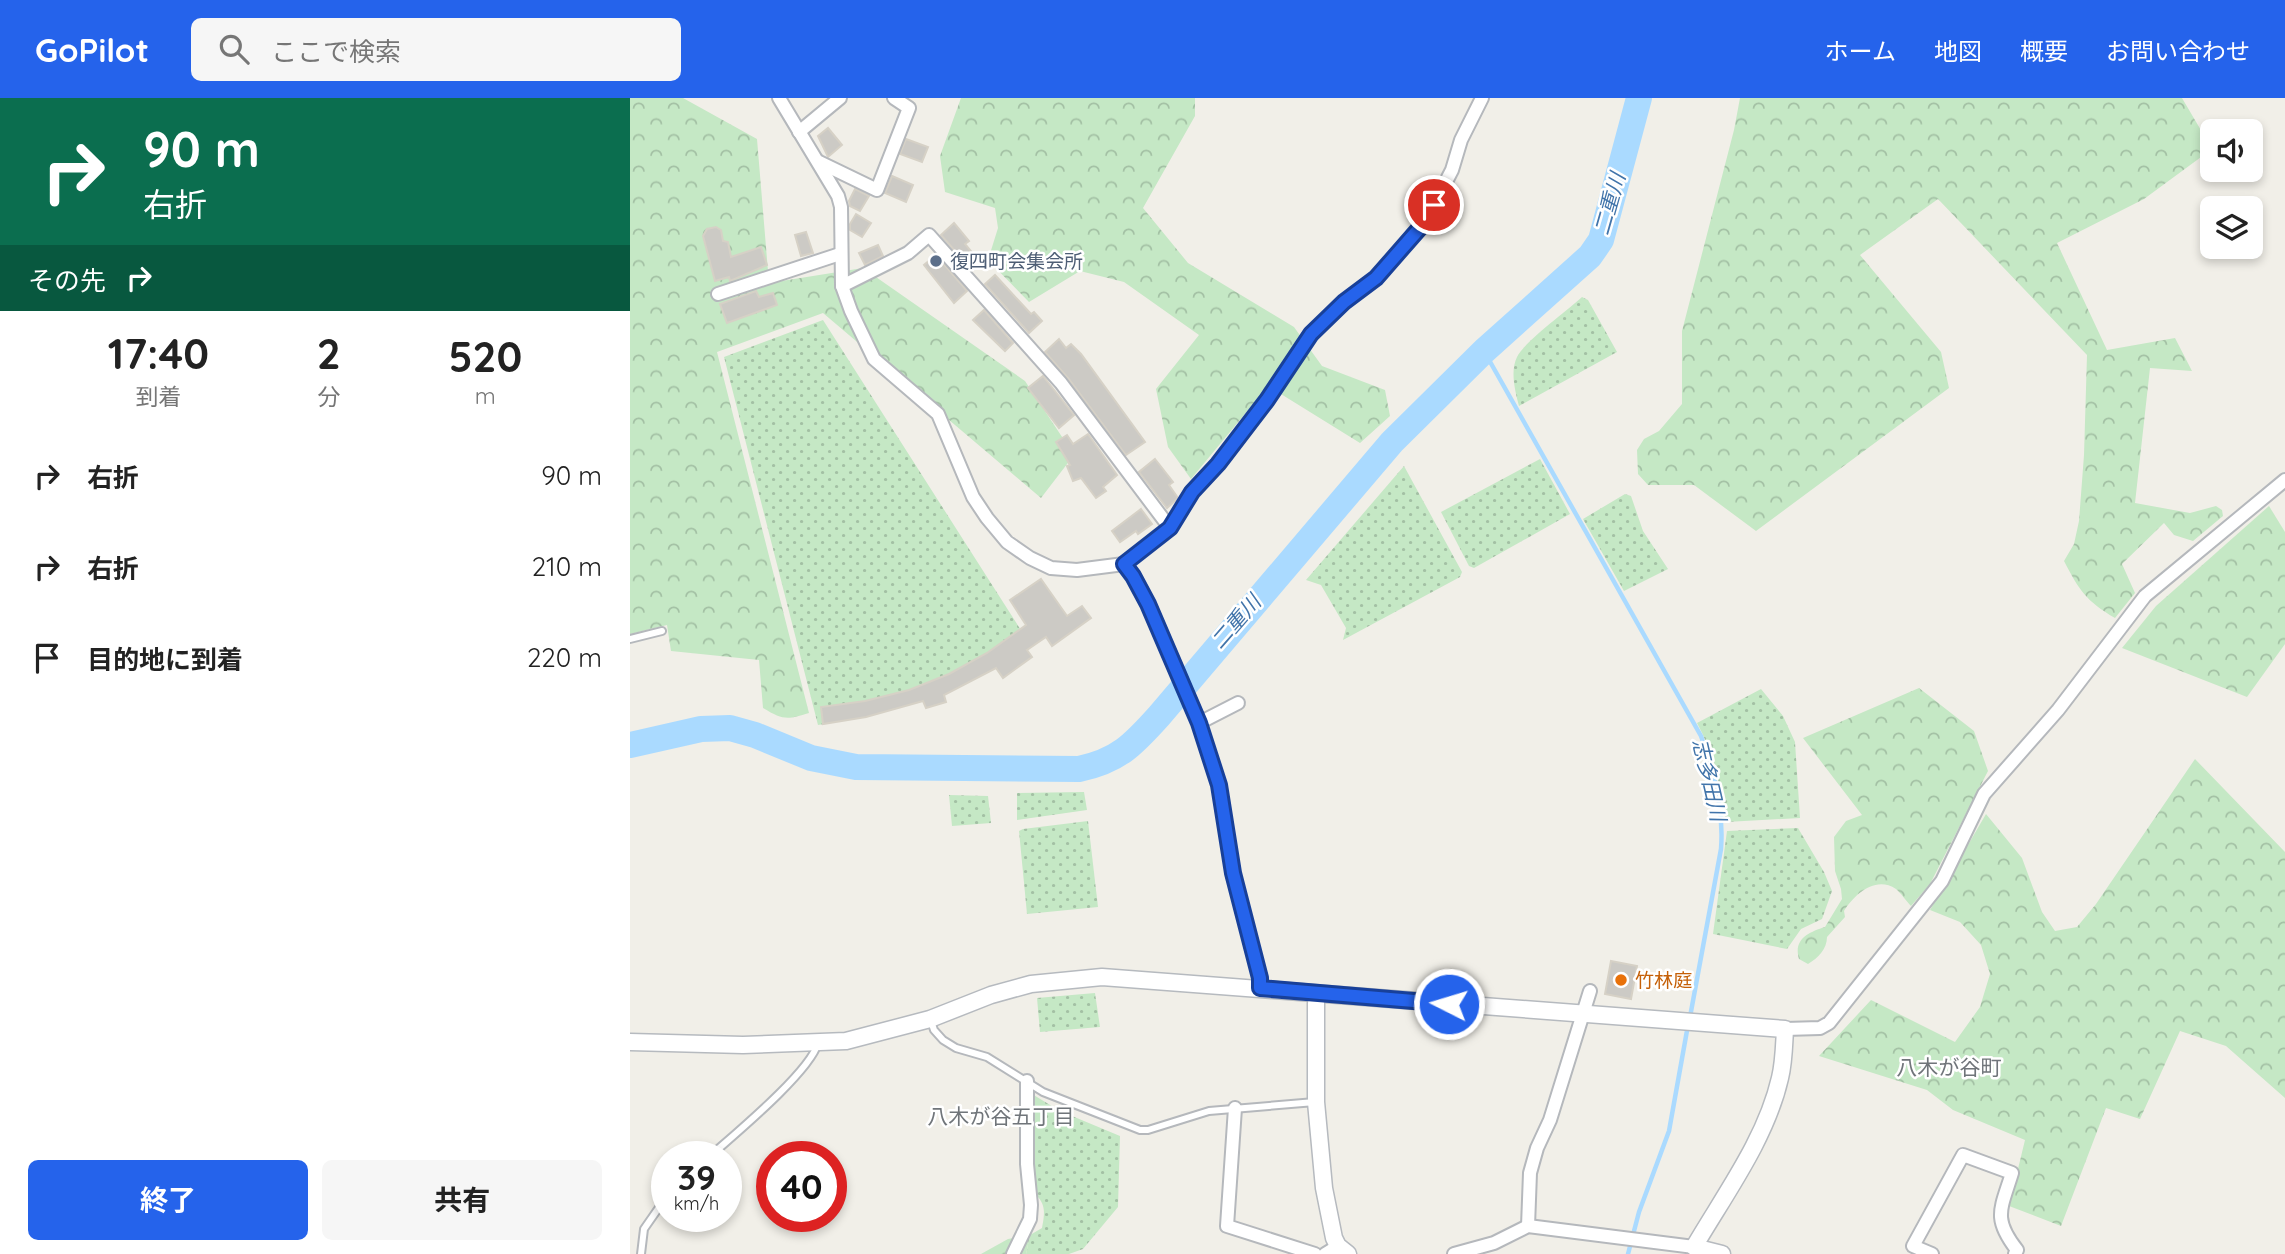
<!DOCTYPE html>
<html lang="ja">
<meta charset="utf-8">
<style>
:root{--surface:#fff;--page:#f6f6f6;--text:#222;--muted:#767676;--accent:#2563eb}
body{margin:0;font-family:Quicksand,"Noto Sans JP",sans-serif;background:var(--page);color:var(--text);height:100vh;display:flex;flex-direction:column;font-size:26px;white-space:nowrap}
*{box-sizing:border-box;margin:0}
p{font-size:23px;color:var(--muted)}
.icon{flex:none;width:38px;height:38px;fill:none;stroke:currentColor;stroke-width:2;stroke-linecap:round;stroke-linejoin:round}
.map{position:relative;flex:1;overflow:hidden}
.details{display:flex;flex-direction:column;background:var(--surface);width:630px}
.details>*{flex:none}
.banner{background:#0b6e4f;color:#fff;overflow:hidden}
.buttons{position:absolute;left:1570px;top:21px;display:grid;gap:14px}
.buttons a{display:grid;place-items:center;width:63px;height:63px;border-radius:10px;background:var(--surface);box-shadow:0 4px 10px #0003;font-size:35px}
.speed{position:absolute;left:21px;top:1043px;display:flex;gap:14px;font-size:35px;font-weight:700;text-align:center}
.speed>*{display:grid;place-content:center;width:91px;height:91px;border-radius:50%;background:var(--surface);box-shadow:0 4px 10px #0003;line-height:1}
.speed small{font-size:18px;font-weight:400}
.speed .limit{border:10px solid #d22;background:#fff;color:#111}
.pin{position:absolute;display:grid;place-items:center;width:60px;height:60px;color:#fff;margin:-30px;border:4px solid #fff;border-radius:50%;box-shadow:0 2px 7px #0007}
.me{position:absolute;width:77px;margin:-38px;rotate:275deg;stroke-linejoin:round;filter:drop-shadow(0 0 5px #0008)}
.turn{display:flex;align-items:center;gap:24px;height:147px;padding:0 28px;font-size:32px}
.turn .icon{width:91px;height:91px;stroke-width:2.5}
.turn b{display:block;font-size:49px;line-height:60px}
.then{display:flex;align-items:center;height:66px;padding:0 28px;background:#0003;gap:14px;font-size:26px}
.eta{display:flex;justify-content:space-evenly;align-items:center;height:119px;text-align:center}
.eta b{font-size:42px;font-weight:700;line-height:49px}
.action{display:flex;gap:14px;margin-top:auto;padding:14px 28px}
.action a{flex:1;height:80px;border-radius:10px;background:var(--accent);color:#fff;font-size:28px;font-weight:700;line-height:80px;text-align:center}
.action a+a{background:var(--page);color:var(--text)}
ul{padding:0;list-style:none}
li{display:flex;align-items:center;gap:21px;height:91px;padding:0 28px}
li div{flex:1}
li b{display:block;font-size:26px}
li em{font-style:normal}
header{display:flex;align-items:center;gap:42px;box-sizing:border-box;height:98px;padding:0 35px;background:var(--accent);color:#fff}
header strong{font-size:33px}
nav{display:flex;gap:38px;margin-inline-start:auto;font-size:24px}
.search{width:490px;height:63px;background:var(--page);display:flex;align-items:center;gap:18px;box-sizing:border-box;padding:0 24px;border-radius:10px;color:var(--muted);font-size:26px}
main{display:flex;flex:1;min-height:0}
.map>svg:first-child{display:block}
.grass{fill:url(#grass-dots)}
.forest{fill:url(#forest-crowns)}
.lines{fill:none;stroke-linecap:round;stroke-linejoin:round}
.stream{stroke:#aadaff;stroke-width:4.5}
.river{stroke:#aadaff;stroke-width:26}
.building{fill:#cccac5;stroke:#d6d1c6;stroke-width:2}
.lane-casing{stroke:#b5b8bc;stroke-width:10}
.street-casing{stroke:#b5b8bc;stroke-width:16}
.secondary-casing{stroke:#b6babf;stroke-width:19}
.lane{stroke:#fff;stroke-width:6}
.street{stroke:#fff;stroke-width:12}
.secondary{stroke:#fff;stroke-width:16}
.route-casing{stroke:#184099;stroke-width:18}
.route{stroke:#2563eb;stroke-width:12}
.service-dot{fill:#5c6f8a;stroke:#fff;stroke-width:2.5}
.food-dot{fill:#e8710a;stroke:#fff;stroke-width:2.5}
.labels{text-anchor:middle;stroke-width:5;stroke-linejoin:round;paint-order:stroke}
.service-label{font-size:19px;fill:#4e5e75;stroke:#fff;text-anchor:start}
.food-label{font-size:19px;fill:#c56008;stroke:#fff;text-anchor:start}
.water-label{font-size:21px;font-style:italic;fill:#4174aa;stroke:#fff}
.neighbourhood-label{font-size:21px;fill:#70757a;stroke:#fff}
</style>
<header>
<strong>GoPilot</strong>
<div class="search"><svg class="icon" aria-label="search" viewBox="0 0 24 24"><circle cx="10" cy="10" r="6"/><path d="M15 15l6 6"/></svg>ここで検索</div>
<nav><a>ホーム</a><a>地図</a><a>概要</a><a>お問い合わせ</a></nav>
</header>
<main>
<section class="details">
<div class="banner">
<div class="turn"><svg class="icon" aria-label="right" viewBox="0 0 24 24"><path d="M7 20v-9h11M14 6l5 5-5 5"/></svg><div><b>90 m</b>右折</div></div>
<div class="then">その先<svg class="icon" aria-label="right" viewBox="0 0 24 24"><path d="M7 20v-9h11M14 6l5 5-5 5"/></svg></div>
</div>
<div class="eta">
<div><b>17:40</b><p>到着</p></div>
<div><b>2</b><p>分</p></div>
<div><b>520</b><p>m</p></div>
</div>
<ul>
<li><svg class="icon" aria-label="right" viewBox="0 0 24 24"><path d="M7 20v-9h11M14 6l5 5-5 5"/></svg><div><b>右折</b></div><em>90 m</em></li>
<li><svg class="icon" aria-label="right" viewBox="0 0 24 24"><path d="M7 20v-9h11M14 6l5 5-5 5"/></svg><div><b>右折</b></div><em>210 m</em></li>
<li><svg class="icon" aria-label="arrive" viewBox="0 0 24 24"><path d="M6 21V4h12l-3 4 3 4H6"/></svg><div><b>目的地に到着</b></div><em>220 m</em></li>
</ul>
<div class="action"><a>終了</a><a>共有</a></div>
</section>
<div class="map">
<svg width="1655" height="1156" viewBox="0 0 1655 1156">
<defs>
<pattern id="grass-dots" width="8" height="8" patternUnits="userSpaceOnUse" patternTransform="scale(1.75)"><rect width="8" height="8" fill="#c5e8c5"/><path d="M2 2h.1M6 6h.1" fill="none" stroke="#a3c0a4" stroke-width="1.8" stroke-linecap="round"/></pattern>
<pattern id="forest-crowns" width="20" height="18" patternUnits="userSpaceOnUse" patternTransform="scale(1.75)"><rect width="20" height="18" fill="#c5e8c5"/><path d="M2 6a3 3 0 1 1 6 0M12 15a3 3 0 1 1 6 0" fill="none" stroke="#a3c0a4"/></pattern>
</defs>
<rect width="100%" height="100%" fill="#f1efe8"/>
<!-- grass -->
<g class="grass">
<path d="M 952,199 L 958,202 L 987,254 L 889,308 C 885,293 880,273 887,259 C 895,243 937,213 952,199 Z"/>
<polygon points="193,222 394,537 389,541 402,559 373,580 366,570 314,597 316,604 296,610 293,603 236,619 188,627 94,259"/>
<polygon points="910,361 940,416 844,470 839,468 811,414"/>
<polygon points="774,368 832,474 830,479 713,542 716,530 691,487 676,482"/>
<polygon points="995,396 1001,398 1013,433 1038,471 994,493 953,421"/>
<path d="M 1131,591 L 1153,618 L 1165,644 L 1170,720 L 1096,724 C 1091,690 1084,656 1067,625 Z"/>
<polygon points="454,694 457,712 387,722 387,695"/>
<polygon points="319,697 358,698 361,725 322,728"/>
<polygon points="458,723 468,809 397,816 389,733 393,731"/>
<polygon points="1168,730 1194,774 1202,793 1192,821 1171,831 1157,851 1083,836 1097,733"/>
<polygon points="465,895 470,929 410,934 407,900"/>
<path d="M 402,996 L 430,1013 L 490,1038 L 488,1109 L 453,1151 L 439,1156 L 396,1156 L 400,1137 L 412,1130 C 415,1115 416,1106 405,1096 Z"/>
</g>
<!-- forest -->
<g class="forest">
<path d="M 0,0 L 53,0 L 127,41 L 139,185 L 233,170 L 395,283 L 444,357 L 411,400 L 193,215 L 87,254 L 179,615 C 157,622 153,622 133,610 L 129,562 L 41,553 L 37,527 L 0,536 Z"/>
<polygon points="331,0 565,0 565,18 513,110 558,165 664,229 692,268 755,292 760,318 730,345 638,288 561,381 538,349 526,291 569,237 494,184 450,173 399,204 358,162 368,130 365,110 315,94 310,58"/>
<path d="M 1110,0 L 1552,0 L 1582,51 L 1514,101 L 1427,145 L 1477,252 L 1545,240 L 1562,273 L 1520,270 L 1505,405 L 1560,415 L 1586,408 L 1592,412 L 1593,418 L 1563,443 L 1544,437 L 1534,425 L 1492,466 L 1505,495 L 1485,520 C 1456,503 1449,492 1434,463 L 1444,446 L 1449,423 L 1454,357 L 1457,257 L 1308,101 L 1230,157 L 1311,254 L 1319,290 L 1126,433 L 1064,387 L 1018,387 L 1008,376 L 1007,352 L 1014,341 L 1029,333 L 1052,306 L 1052,233 L 1104,32 Z"/>
<polygon points="1639,408 1655,434 1655,546 1617,599 1492,550 1526,508"/>
<path d="M 1289,590 L 1344,633 L 1358,673 L 1300,786 L 1281,808 C 1276,803 1271,795 1266,791 C 1245,777 1224,797 1214,813 L 1215,819 L 1197,839 C 1197,851 1188,860 1178,866 L 1169,861 C 1163,841 1179,834 1195,829 L 1212,801 L 1211,791 L 1205,773 L 1204,739 L 1216,723 L 1232,717 L 1173,640 Z"/>
<polygon points="1565,661 1655,754 1655,1000 1596,948 1550,933 1510,1021 1476,1010 1431,1128 1379,1108 1395,1042 1323,1012 1297,992 1189,958 1241,902 1325,944 1350,909 1360,876 1351,847 1330,824 1300,812 1356,716 1392,760 1412,814 1425,833 1447,829 1466,806"/>
<polygon points="400,1137 396,1156 351,1156 378,1141"/>
</g>
<g class="lines">
<!-- stream -->
<g class="stream">
<path d="M 854,253 L 1071,638 C 1085,675 1094,712 1091,751 L 1060,919"/>
<polyline points="998,1156 1009,1114 1039,1033 1058,927"/>
</g>
<!-- river -->
<path class="river" d="M 0,647 L 71,631 L 100,630 L 125,637 L 181,660 L 226,669 L 449,671 C 488,663 503,647 529,618 L 762,344 L 854,253 L 960,158 L 971,142 L 1009,0"/>
</g>
<!-- building -->
<g class="building">
<polygon points="198,30 212,47 198,59 188,38"/>
<polygon points="276,41 298,49 292,64 270,56"/>
<polygon points="262,78 283,87 276,104 255,95"/>
<polygon points="225,91 239,98 230,113 220,108 219,103"/>
<polygon points="226,116 241,125 232,139 220,132 220,126"/>
<polygon points="324,125 339,143 335,146 349,163 340,170 311,137"/>
<polygon points="86,129 91,132 93,143 98,144 101,159 131,149 137,167 100,183 99,179 85,183 73,138 77,131"/>
<polygon points="176,134 183,155 171,158 165,137"/>
<polygon points="248,147 253,158 235,167 229,155"/>
<polygon points="306,157 337,193 324,205 294,167"/>
<polygon points="365,177 401,216 404,214 412,223 399,235 355,186"/>
<polygon points="126,193 129,199 143,195 147,207 97,225 90,206"/>
<polygon points="354,212 383,245 375,253 343,222"/>
<polygon points="429,241 436,250 441,246 451,256 515,344 496,357 438,280 415,254"/>
<polygon points="413,278 444,317 429,330 398,290"/>
<polygon points="458,336 487,377 473,389 476,393 466,400 451,380 443,383 437,368 440,367 426,344 437,337 443,346"/>
<polygon points="525,361 543,384 539,387 548,400 537,410 509,374"/>
<polygon points="511,411 522,426 508,436 506,433 490,444 482,433"/>
<polygon points="411,481 437,518 452,508 461,520 422,548 416,539 397,552 402,559 373,580 366,570 314,597 316,604 296,610 293,603 236,619 193,626 191,609 235,603 279,592 319,576 357,555 396,527 380,502"/>
<polygon points="981,863 1007,868 1001,901 975,896"/>
</g>
<g class="lines">
<defs>
<g id="lane">
<polyline points="0,541 32,533"/>
<polyline points="301,923 304,932 313,942 326,950 357,959 413,994 510,1032 518,1032 579,1013 685,1004"/>
<path d="M 79,1059 C 105,1036 180,974 188,945"/>
<polyline points="11,1156 14,1131 37,1098"/>
</g>
<g id="street">
<polyline points="149,0 208,98 211,109 212,188 221,213 244,261 308,316 343,399 357,420 377,444 400,460 421,470 447,472 494,466 540,430 562,394 588,366 637,302 681,235 714,204 746,180 795,124 822,72 831,42 852,0"/>
<polyline points="169,34 210,0"/>
<polyline points="189,64 247,92 279,10 264,0"/>
<polyline points="212,188 278,155 299,137 431,285 540,430"/>
<polyline points="88,196 210,156"/>
<polyline points="494,466 504,478 518,506 569,625 589,687 603,775 630,880 630,890"/>
<polyline points="569,625 608,605"/>
<polyline points="1155,931 1190,930 1199,925 1312,783 1354,696 1428,612 1515,498 1655,382"/>
<polyline points="605,1010 597,1128 685,1156"/>
<polyline points="898,1128 900,1075 907,1050 920,1022 960,893"/>
<polyline points="383,1156 400,1121 401,1107 397,1066 397,983"/>
<polyline points="695,1156 708,1148"/>
<polyline points="824,1156 864,1145 898,1128 1064,1149"/>
<path d="M 1302,1156 L 1283,1148 L 1333,1057 L 1382,1075 C 1371,1111 1362,1120 1387,1152 L 1385,1156"/>
</g>
<g id="secondary">
<polyline points="686,905 686,1004 694,1090 704,1140 708,1148 718,1156"/>
<path d="M 0,944 L 113,947 L 216,943 L 300,921 L 361,897 L 401,886 L 472,879 L 1155,931 C 1154,947 1154,964 1150,980 C 1136,1041 1095,1096 1064,1149 L 1092,1156"/>
</g>
</defs>
<!-- lane casing -->
<use href="#lane" class="lane-casing"/>
<!-- street casing -->
<use href="#street" class="street-casing"/>
<!-- secondary casing -->
<use href="#secondary" class="secondary-casing"/>
<!-- lane -->
<use href="#lane" class="lane"/>
<!-- street -->
<use href="#street" class="street"/>
<!-- secondary -->
<use href="#secondary" class="secondary"/>
</g>
<g class="lines">
<defs>
<polyline id="route" points="804,107 795,124 746,180 714,204 681,236 637,302 588,366 562,394 540,430 494,466 503,478 518,506 569,625 589,687 603,775 630,880 630,890 819,906"/>
</defs>
<!-- route casing -->
<use href="#route" class="route-casing"/>
<!-- route -->
<use href="#route" class="route"/>
</g>
<!-- markers -->
<circle class="service-dot" cx="306" cy="163" r="7"/>
<circle class="food-dot" cx="991" cy="882" r="7"/>
<g class="labels">
<!-- service labels -->
<g class="service-label">
<text x="320" y="170">復四町会集会所</text>
</g>
<!-- food labels -->
<g class="food-label">
<text x="1005" y="889">竹林庭</text>
</g>
<!-- water labels -->
<g class="water-label">
<text transform="translate(980 106) rotate(-74)" y="7">二重川</text>
<text transform="translate(606 524) rotate(-49)" y="7">二重川</text>
<text transform="translate(1079 682) rotate(77)" y="7">志多田川</text>
</g>
<!-- neighbourhood labels -->
<g class="neighbourhood-label">
<text x="1319" y="977">八木が谷町</text>
<text x="371" y="1026">八木が谷五丁目</text>
</g>
</g>
</svg>
<div class="buttons">
<a><svg class="icon" aria-label="sound" viewBox="0 0 24 24"><path d="M4 9h4l5-4v14l-5-4H4zM17 9q2 3 0 6"/></svg></a>
<a><svg class="icon" aria-label="layers" viewBox="0 0 24 24"><path d="M12 4l9 5-9 5-9-5zM3 14l9 5 9-5"/></svg></a>
</div>
<div class="speed"><div>39<small>km/h</small></div><div class="limit">40</div></div>
<div class="pin" style="left:804px;top:107px;background:#d93025"><svg class="icon" aria-label="arrive" viewBox="0 0 24 24"><path d="M6 21V4h12l-3 4 3 4H6"/></svg></div>
<svg class="me" style="left:819px;top:906px" viewBox="-20 -20 40 40"><circle r="17" fill="#2563eb" stroke="#fff" stroke-width="3"/><path d="M0-11L8 9 0 5-8 9z" fill="#fff"/></svg>
</div>
</main>
